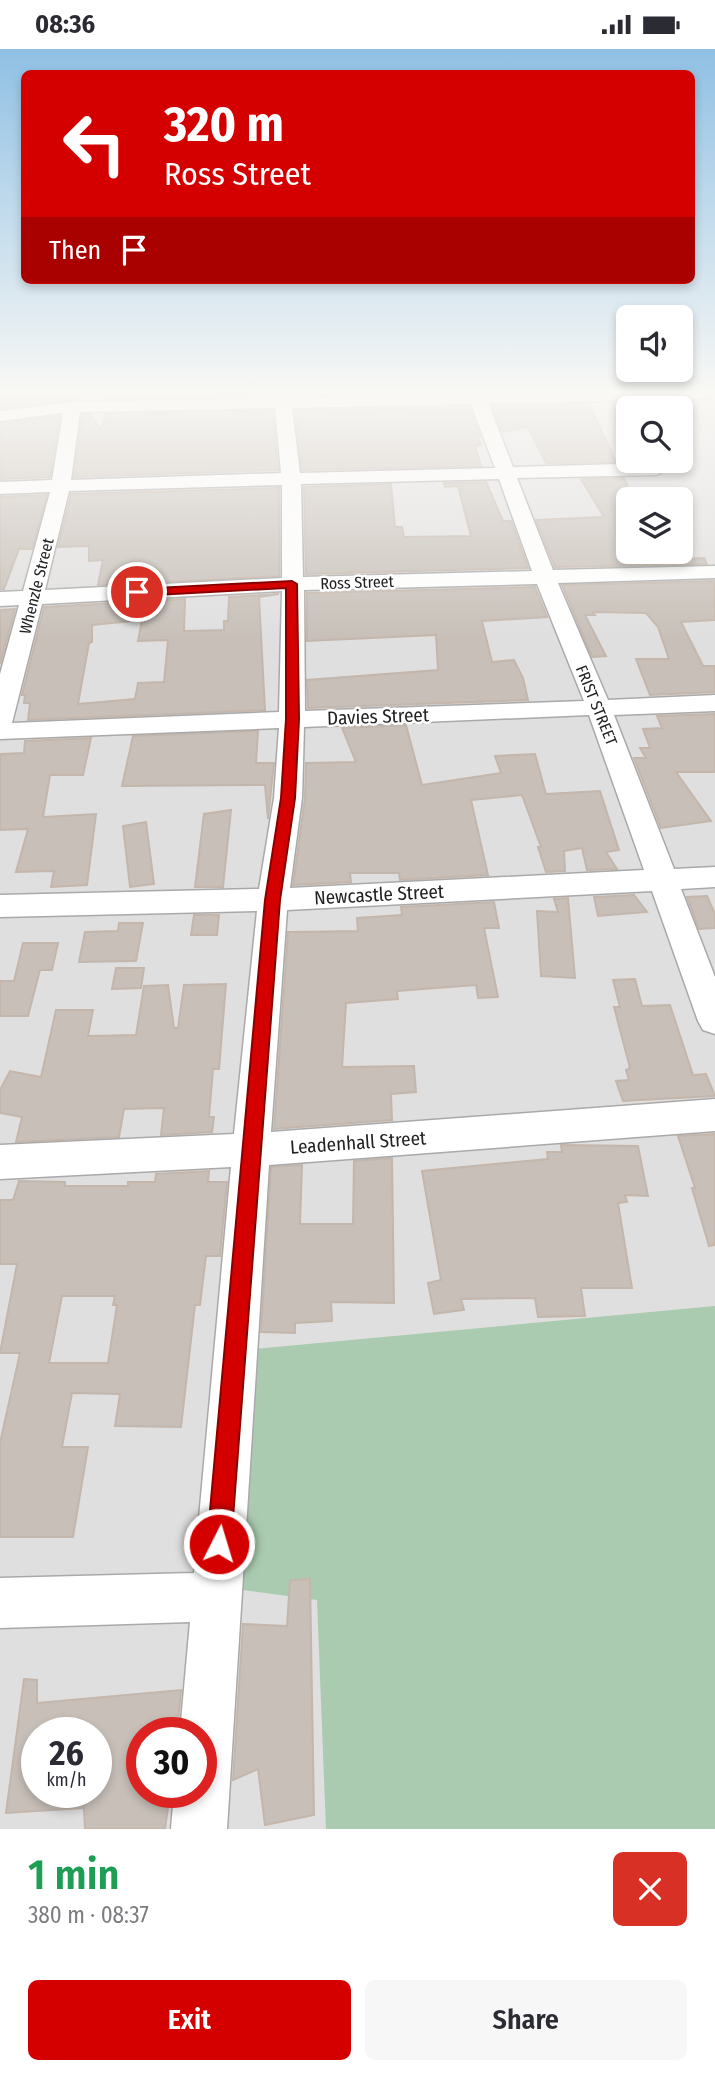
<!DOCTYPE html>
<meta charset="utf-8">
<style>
:root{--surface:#fff;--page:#f7f7f7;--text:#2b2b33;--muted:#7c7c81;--accent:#d40000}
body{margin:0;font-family:"Fira Sans Condensed",sans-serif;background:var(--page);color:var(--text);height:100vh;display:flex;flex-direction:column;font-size:26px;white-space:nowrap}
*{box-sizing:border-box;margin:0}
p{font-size:23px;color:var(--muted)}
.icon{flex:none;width:38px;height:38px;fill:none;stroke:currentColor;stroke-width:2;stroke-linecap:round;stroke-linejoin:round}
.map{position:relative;height:1780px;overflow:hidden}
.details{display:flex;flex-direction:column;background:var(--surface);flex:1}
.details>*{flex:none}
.hud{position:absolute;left:21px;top:21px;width:674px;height:214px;border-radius:10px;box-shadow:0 4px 10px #0003;background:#d40000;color:#fff;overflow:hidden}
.tools{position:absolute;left:616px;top:256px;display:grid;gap:14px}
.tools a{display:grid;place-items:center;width:77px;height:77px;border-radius:10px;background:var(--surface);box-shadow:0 4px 10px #0003;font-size:35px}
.speed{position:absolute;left:21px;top:1668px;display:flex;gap:14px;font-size:35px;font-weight:700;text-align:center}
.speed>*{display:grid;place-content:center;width:91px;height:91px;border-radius:50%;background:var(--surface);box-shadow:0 4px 10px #0003;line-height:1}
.speed small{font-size:18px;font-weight:400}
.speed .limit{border:10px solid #d22;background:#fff;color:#111}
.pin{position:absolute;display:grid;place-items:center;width:60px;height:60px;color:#fff;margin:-30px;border:4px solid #fff;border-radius:50%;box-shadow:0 2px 7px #0007}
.me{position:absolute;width:77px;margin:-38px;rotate:5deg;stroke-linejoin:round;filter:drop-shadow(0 0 5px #0008)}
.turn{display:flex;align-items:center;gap:24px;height:147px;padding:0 28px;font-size:32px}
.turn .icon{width:91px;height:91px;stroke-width:2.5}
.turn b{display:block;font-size:49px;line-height:60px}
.then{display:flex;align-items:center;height:66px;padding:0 28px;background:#0003;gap:14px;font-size:26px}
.round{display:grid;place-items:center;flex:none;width:74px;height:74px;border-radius:10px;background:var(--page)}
.head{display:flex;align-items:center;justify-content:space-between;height:119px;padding:0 28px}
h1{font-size:42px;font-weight:600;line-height:52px;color:#1e9e55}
.primary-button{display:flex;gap:14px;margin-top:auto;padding:14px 28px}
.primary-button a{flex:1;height:80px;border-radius:10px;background:var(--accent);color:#fff;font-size:28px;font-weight:600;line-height:80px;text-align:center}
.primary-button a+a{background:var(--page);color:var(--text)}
.status{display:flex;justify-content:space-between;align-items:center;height:49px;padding:0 35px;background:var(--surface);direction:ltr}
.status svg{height:19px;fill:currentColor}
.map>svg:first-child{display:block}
.residential{fill:#e0dfdf;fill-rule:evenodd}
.grass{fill:#cdebb0}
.cemetery{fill:#aacbaf}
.building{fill:#c7bfb8;stroke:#c4b6ab;stroke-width:2;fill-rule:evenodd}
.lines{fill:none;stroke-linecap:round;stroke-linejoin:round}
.minor-casing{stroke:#a9a9a9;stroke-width:3}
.minor{fill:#fff;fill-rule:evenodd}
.route{fill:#d40000;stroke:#8a0000;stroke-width:2}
.labels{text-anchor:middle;stroke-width:5;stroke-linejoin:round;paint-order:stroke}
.far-street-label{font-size:16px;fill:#222;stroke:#fff}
.street-label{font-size:19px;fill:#222;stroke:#fff}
</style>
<div class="status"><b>08:36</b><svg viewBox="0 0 49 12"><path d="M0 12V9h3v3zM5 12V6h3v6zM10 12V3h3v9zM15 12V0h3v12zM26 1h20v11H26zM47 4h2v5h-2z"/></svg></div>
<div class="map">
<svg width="715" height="1780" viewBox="0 0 715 1780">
<rect width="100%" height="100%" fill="#f2efe9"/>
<!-- residential -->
<path class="residential" d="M 0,342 L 715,342 L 715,1780 L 0,1780 ZM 628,359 L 681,359 L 681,411 L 628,411 ZM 628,450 L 681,450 L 681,502 L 628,502 ZM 37,1684 L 96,1684 L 96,1743 L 37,1743 ZM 142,1684 L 201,1684 L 201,1743 L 142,1743 Z"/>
<!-- grass -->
<polygon class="grass" points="331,342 472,342 473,344 339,350"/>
<!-- cemetery -->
<polygon class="cemetery" points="715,1257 715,1780 326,1780 317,1551 227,1539 244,1301"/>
<!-- building -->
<g class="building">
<polygon points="0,342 56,342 58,345 74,342 80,350 0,359"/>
<polygon points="122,342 197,342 195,348 109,350 111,343"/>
<polygon points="589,355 616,413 546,414 528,378 502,383 492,357"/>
<polygon points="469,358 480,387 477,387 481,396 475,397 481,417 302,421 295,362"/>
<polygon points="273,362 278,421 74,428 82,366 90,365 101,381 105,365"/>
<polygon points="60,367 50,428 0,430 0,374"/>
<polygon points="624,429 628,439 628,502 653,502 657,511 704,509 707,515 555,518 536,471 604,468 581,430"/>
<polygon points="486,433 503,472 511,472 528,519 306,525 304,438 391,435 395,478 402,478 404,488 471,487 458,437 445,438 444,434"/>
<polygon points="279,439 279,527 98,536 103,511 89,512 89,497 58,498 71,445"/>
<polygon points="47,446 32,500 19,500 4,540 0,540 0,448"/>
<polygon points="715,532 715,571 681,573 703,617 715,617 715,643 650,646 636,610 669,610 658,578 646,564 593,563 595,566 585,566 606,607 592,608 562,536"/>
<polygon points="535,538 547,568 482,572 492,613 514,611 523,629 528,651 308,659 307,631 438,621 436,586 307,592 307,544"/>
<path d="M 279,545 L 259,548 L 265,661 L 28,671 L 30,654 L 24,654 L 25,646 L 22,646 L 44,558 L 185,550 L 184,582 L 224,581 L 224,572 L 228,572 L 229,548 ZM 142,571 L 138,592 L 168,591 L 164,633 L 138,634 L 135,650 L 78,655 L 89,594 L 92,593 L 92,576 Z"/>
<polygon points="15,560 0,615 0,561"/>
<polygon points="715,665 715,723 676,723 711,772 661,779 634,709 646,709 640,699 650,699 643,680 662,679 657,667"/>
<polygon points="406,676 422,736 501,724 495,707 535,705 546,745 600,742 619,801 606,803 617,820 587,821 582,799 564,802 565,822 546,823 538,798 541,798 522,746 471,751 488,826 400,831 399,824 350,824 351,833 293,836 305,749 306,714 356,713 342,679"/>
<polygon points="258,682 256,714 274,714 268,770 265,736 122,737 133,687"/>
<polygon points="91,689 83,726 50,726 43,768 96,765 87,836 51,838 54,822 16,823 28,780 0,781 0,705 24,704 25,692"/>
<polygon points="231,761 223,838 195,838 204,765"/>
<polygon points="146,773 154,835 130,838 123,777"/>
<polygon points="634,846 647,863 598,867 594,848"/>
<polygon points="707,847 715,865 715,879 699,880 687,848"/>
<polygon points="568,849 575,929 541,927 537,862 558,863 554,850"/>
<polygon points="494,853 499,879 484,879 498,948 478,949 476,936 397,942 398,950 346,954 342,1018 414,1017 416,1043 391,1045 392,1071 274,1080 288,883 358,882 357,869 402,866 401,858"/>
<polygon points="194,866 219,866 217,886 191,886"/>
<polygon points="119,874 143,874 136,912 79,913 85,883 118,882"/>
<polygon points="23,894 58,894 52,921 40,921 28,967 0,967 0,932 14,932"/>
<polygon points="116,919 144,919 141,939 112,940"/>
<polygon points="635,930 642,957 670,956 693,1026 706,1025 715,1047 623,1052 616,1032 629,1031 626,1021 630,1019 614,958 620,958 613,931"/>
<polygon points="226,935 219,1020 213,1020 209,1068 214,1068 212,1083 161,1086 164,1059 124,1060 119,1088 16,1093 22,1068 0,1064 0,1041 10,1022 41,1028 56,961 93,961 88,987 136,986 144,937 168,936 174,979 178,979 184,936"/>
<polygon points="715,1085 715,1196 709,1197 692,1139 695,1139 678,1087"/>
<polygon points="561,1096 638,1097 648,1147 625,1146 627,1153 618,1154 632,1239 581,1239 585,1267 538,1268 535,1249 461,1250 464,1261 434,1265 428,1234 441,1231 422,1122 548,1110 547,1103 562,1103"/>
<polygon points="392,1109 394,1254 331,1253 332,1272 295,1274 295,1284 261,1283 271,1118 302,1116 300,1175 353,1175 354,1112"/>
<path d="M 209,1122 L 208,1133 L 227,1133 L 220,1207 L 206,1207 L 200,1256 L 195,1256 L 181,1378 L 115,1377 L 120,1345 L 72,1344 L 62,1398 L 88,1398 L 73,1488 L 0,1488 L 0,1394 L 20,1304 L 0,1304 L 17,1215 L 0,1215 L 0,1151 L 13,1151 L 19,1132 L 65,1133 L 65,1137 L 128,1137 L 128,1133 L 155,1133 L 156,1125 ZM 62,1247 L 115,1247 L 113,1256 L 117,1256 L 108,1314 L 49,1314 Z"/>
<polygon points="310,1530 314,1766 265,1776 258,1720 233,1731 243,1575 287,1577 290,1531"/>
<polygon points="24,1630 37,1631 37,1654 181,1641 177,1684 142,1684 142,1743 170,1743 165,1780 85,1780 83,1743 96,1743 96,1684 37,1684 37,1743 83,1743 83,1759 6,1764"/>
</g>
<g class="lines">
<defs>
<path id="minor" d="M 467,342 L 483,342 L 484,344 L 709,342 L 711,345 L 703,350 L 488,354 L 513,418 L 657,414 L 666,420 L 657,426 L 517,429 L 553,521 L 715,517 L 715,529 L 558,534 L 608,651 L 715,646 L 715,662 L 614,666 L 674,820 L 715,818 L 715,838 L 681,840 L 715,928 L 715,985 L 703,981 L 698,972 L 652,842 L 287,861 L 271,1083 L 715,1050 L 715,1082 L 269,1116 L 227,1780 L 171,1780 L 174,1743 L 201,1743 L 201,1684 L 180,1684 L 190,1573 L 0,1579 L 0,1529 L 194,1524 L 231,1118 L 0,1130 L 0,1096 L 234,1085 L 257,862 L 0,868 L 0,846 L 259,840 L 274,749 L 279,679 L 0,690 L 0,625 L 19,556 L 0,557 L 0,543 L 23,542 L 50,443 L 0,445 L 0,433 L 52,431 L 63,364 L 0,372 L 0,362 L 72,353 L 468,345 ZM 471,355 L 495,419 L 300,424 L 292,359 ZM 275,359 L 281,424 L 71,431 L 80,363 ZM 499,430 L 532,522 L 303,528 L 301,435 ZM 282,436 L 282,529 L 45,541 L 69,442 ZM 537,535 L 584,652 L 305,662 L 304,541 ZM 282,542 L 279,663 L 12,674 L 42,555 ZM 589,666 L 644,821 L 290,839 L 302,749 L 304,678 Z"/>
</defs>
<!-- minor casing -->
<use href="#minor" class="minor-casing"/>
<!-- minor -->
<use href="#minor" class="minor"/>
</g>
<!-- sky -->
<linearGradient id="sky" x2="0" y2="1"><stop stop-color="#8fc0e4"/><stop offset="0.58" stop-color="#f9f8f5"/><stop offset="1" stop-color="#f9f8f5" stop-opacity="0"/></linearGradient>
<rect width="715" height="591" fill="url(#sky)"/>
<!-- route -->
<polygon class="route" points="292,532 297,535 299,670 295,749 280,851 231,1495 228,1504 219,1507 211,1504 207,1495 265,851 281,749 286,670 286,539 137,547 131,543 137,540"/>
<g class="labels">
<!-- far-street labels -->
<g class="far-street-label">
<text transform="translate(357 533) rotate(-2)" y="6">Ross Street</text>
<text transform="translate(36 537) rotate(-76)" y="6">Whenzle Street</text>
<text transform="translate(597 656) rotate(68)" y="6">FRIST STREET</text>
</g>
<!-- street labels -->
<g class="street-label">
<text transform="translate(378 667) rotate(-2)" y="7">Davies Street</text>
<text transform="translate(379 845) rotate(-3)" y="7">Newcastle Street</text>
<text transform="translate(358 1093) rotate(-4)" y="7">Leadenhall Street</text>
</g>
</g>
</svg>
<div class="tools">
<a><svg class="icon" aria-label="sound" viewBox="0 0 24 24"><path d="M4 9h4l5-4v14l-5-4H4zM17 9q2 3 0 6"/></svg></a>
<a><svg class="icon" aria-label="search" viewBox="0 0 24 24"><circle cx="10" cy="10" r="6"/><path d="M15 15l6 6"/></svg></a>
<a><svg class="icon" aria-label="layers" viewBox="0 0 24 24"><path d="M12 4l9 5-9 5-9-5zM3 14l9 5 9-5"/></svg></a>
</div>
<div class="speed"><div>26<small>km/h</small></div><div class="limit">30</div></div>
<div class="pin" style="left:137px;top:543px;background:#d93025"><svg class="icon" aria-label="arrive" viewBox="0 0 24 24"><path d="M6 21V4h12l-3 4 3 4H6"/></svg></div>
<svg class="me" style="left:219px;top:1495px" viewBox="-20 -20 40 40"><circle r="17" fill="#d40000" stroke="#fff" stroke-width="3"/><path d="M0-11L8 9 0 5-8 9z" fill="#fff"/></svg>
<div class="hud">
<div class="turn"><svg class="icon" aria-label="left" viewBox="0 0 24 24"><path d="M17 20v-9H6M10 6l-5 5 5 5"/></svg><div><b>320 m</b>Ross Street</div></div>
<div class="then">Then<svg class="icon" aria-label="arrive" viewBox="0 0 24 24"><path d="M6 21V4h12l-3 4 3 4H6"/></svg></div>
</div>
</div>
<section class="details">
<div class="head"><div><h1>1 min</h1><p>380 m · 08:37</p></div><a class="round" style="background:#d93025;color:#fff"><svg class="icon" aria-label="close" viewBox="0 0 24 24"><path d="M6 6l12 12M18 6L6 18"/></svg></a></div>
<div class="primary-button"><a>Exit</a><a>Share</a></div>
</section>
